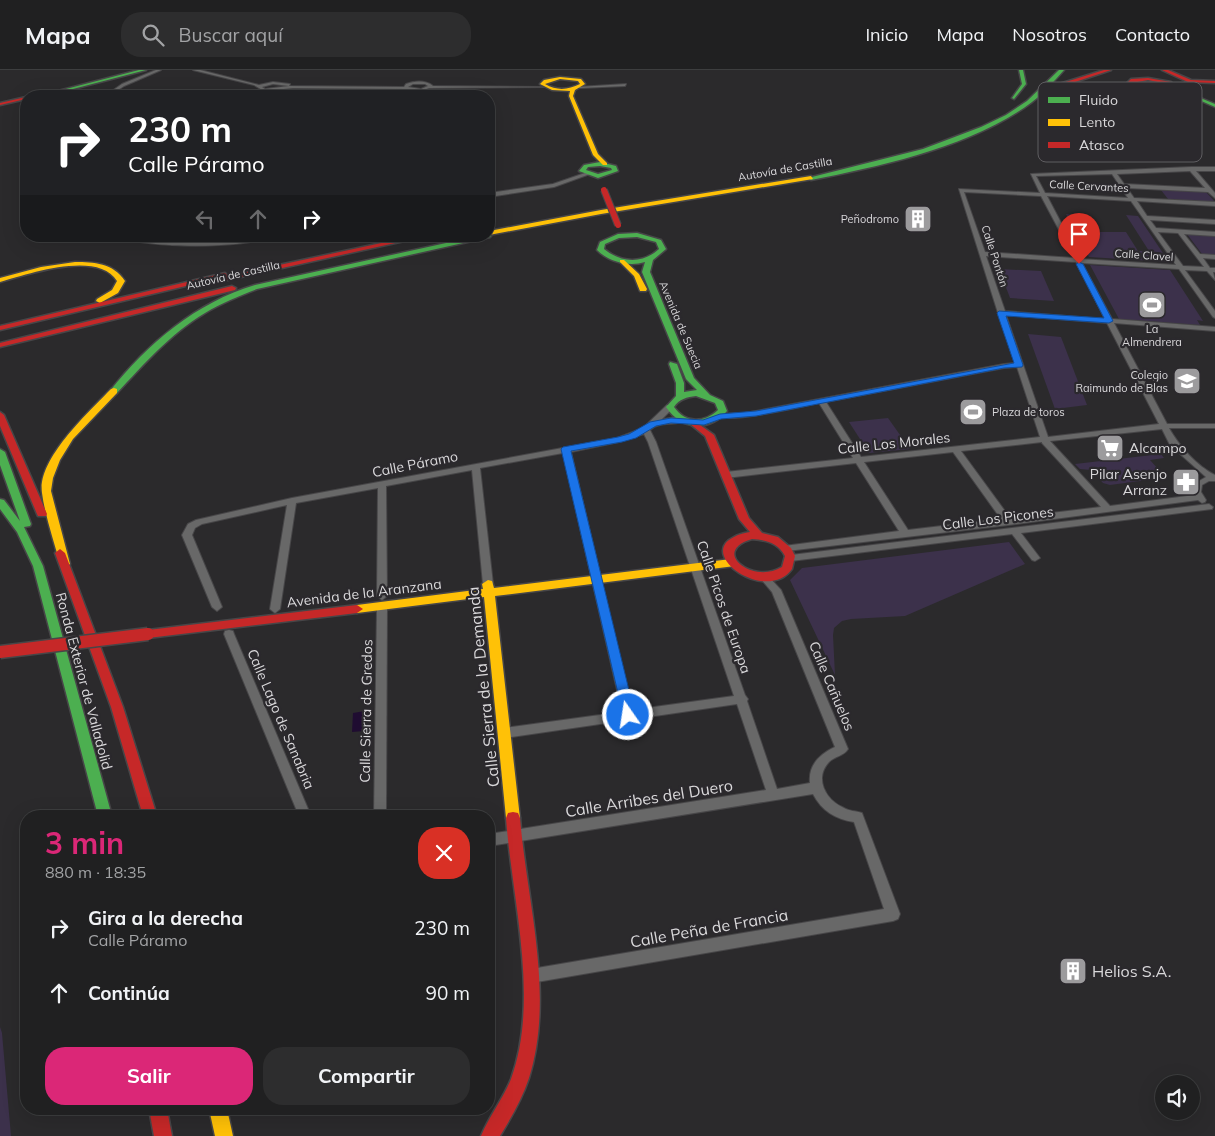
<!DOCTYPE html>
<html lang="es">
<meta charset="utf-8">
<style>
:root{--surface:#202021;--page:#2d2d2e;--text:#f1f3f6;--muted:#a2a3a5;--line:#3d3e3f;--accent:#db2777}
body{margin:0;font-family:Mulish,sans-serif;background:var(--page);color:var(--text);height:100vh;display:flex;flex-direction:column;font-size:19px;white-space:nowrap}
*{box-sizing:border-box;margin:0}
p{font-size:16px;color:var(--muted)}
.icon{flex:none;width:28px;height:28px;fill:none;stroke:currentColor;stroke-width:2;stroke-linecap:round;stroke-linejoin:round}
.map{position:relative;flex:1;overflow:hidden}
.details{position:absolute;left:20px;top:740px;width:475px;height:305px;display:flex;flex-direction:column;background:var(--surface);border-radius:20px;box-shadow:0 5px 20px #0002,0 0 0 1px var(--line)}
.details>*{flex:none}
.banner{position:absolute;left:20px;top:20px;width:475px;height:152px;border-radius:20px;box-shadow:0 5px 20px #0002,0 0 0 1px var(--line);background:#202124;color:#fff;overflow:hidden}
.controls{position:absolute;left:1155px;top:1005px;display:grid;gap:10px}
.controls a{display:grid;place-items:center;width:45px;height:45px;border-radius:50%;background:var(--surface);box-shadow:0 5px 20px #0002,0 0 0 1px var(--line);font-size:25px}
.pin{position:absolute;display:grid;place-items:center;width:42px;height:42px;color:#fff;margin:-51px -21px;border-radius:50% 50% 50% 0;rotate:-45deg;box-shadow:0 0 5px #0007}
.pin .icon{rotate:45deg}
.me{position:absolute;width:55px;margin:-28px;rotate:347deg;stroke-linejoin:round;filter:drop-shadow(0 0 4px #0008)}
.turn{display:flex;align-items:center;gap:18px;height:105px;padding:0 25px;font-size:22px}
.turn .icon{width:65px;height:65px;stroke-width:2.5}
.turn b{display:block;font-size:35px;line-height:42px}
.lanes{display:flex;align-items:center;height:48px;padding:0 25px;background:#0003;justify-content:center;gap:25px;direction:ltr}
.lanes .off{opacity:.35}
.round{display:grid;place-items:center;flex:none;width:52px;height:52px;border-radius:20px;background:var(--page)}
.head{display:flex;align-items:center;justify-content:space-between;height:85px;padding:0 25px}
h1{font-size:30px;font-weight:700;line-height:38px;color:var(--accent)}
.button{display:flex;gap:10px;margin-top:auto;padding:10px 25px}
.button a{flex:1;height:58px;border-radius:20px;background:var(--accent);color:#fff;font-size:20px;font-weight:700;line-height:58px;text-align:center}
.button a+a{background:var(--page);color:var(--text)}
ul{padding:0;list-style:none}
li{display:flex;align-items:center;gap:15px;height:65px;padding:0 25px}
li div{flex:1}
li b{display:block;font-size:19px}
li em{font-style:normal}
header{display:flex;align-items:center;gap:30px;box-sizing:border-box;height:70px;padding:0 25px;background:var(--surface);border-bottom:1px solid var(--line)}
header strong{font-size:24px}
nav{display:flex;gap:28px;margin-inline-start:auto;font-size:18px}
.search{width:350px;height:45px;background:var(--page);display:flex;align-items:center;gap:12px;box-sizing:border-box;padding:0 18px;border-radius:20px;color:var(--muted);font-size:19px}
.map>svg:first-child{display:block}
.green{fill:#3c314b}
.water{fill:#1f0c31}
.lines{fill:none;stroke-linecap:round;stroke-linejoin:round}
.street-casing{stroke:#474648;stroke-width:2}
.fast-casing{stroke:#474648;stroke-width:3}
.slow-casing{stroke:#474648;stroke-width:3}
.jam-casing{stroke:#474648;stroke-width:3}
.street{fill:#686868;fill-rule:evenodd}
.fast{fill:#4caf50;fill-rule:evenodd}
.slow{fill:#ffc107;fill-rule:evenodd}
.jam{fill:#c62828;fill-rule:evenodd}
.jam-bridge-far1-casing{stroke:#474648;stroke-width:8;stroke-linecap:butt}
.jam-bridge-casing{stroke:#474648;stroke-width:15;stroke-linecap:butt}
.jam-bridge-far1{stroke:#c62828;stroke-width:6}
.jam-bridge{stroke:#c62828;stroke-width:12}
.route{fill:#1a73e8;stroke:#114b97}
.labels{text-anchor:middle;stroke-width:4.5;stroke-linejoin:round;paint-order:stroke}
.far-street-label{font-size:11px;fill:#d9d8da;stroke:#2b292d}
.far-poi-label{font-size:11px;fill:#d9d8da;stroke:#2b292d;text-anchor:end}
.street-label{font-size:14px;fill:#d9d8da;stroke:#2b292d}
.poi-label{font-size:14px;fill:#d9d8da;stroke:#2b292d;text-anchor:start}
.near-street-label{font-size:16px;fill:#d9d8da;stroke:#2b292d}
.near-poi-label{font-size:16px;fill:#d9d8da;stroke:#2b292d;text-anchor:start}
.key{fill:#2b292d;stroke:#5f5e61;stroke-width:1}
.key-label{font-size:14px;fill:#d9d8da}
</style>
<header>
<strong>Mapa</strong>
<div class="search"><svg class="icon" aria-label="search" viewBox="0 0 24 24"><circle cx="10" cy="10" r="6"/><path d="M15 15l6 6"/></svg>Buscar aquí</div>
<nav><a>Inicio</a><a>Mapa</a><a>Nosotros</a><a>Contacto</a></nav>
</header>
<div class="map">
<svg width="1215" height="1066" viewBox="0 0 1215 1066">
<rect width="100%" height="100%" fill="#2b2a2c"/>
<!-- green -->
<g class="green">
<polygon points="1161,120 1206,122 1215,132 1168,129"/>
<polygon points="1066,144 1074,145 1088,168 1096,169 1092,162 1126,162 1138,181 1149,181 1126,145 1138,146 1169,192 1089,187"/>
<polygon points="1187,164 1215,166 1215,185 1202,184"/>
<polygon points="1090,195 1170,200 1203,251 1197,250 1200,255 1119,249"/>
<polygon points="999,199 1041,201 1054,231 1010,228"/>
<polygon points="1028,264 1061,267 1087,335 1055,339"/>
<polygon points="888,348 910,379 869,383 849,352"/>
<polygon points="1161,384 1164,388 1150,390 1158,399 1155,409 1110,415 1103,413 1091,400 1080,399 1075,394"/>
<polygon points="1009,472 1025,494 905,546 851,549 842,551 834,558 833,565 835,605 790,510 802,498"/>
<polygon points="0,957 2,963 11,1066 0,1066"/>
</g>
<!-- water -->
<polygon class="water" points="365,641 364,661 352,662 353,643"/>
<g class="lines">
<defs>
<g id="street">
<polygon points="156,0 161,0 124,16 109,26 105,26 122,14"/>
<path d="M 193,0 L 200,0 L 259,15 L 273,12 L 290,14 L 289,16 L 404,17 L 406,14 C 415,11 425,10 433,16 L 548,17 L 429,18 L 421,21 L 406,19 L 293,18 L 264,21 L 254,15 ZM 273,14 L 289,16 L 265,19 L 262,17 ZM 413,14 L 425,14 L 428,16 L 421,19 L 408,17 Z"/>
<polygon points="626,14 625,16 580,18 578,17"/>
<path d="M 1191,97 L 1215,97 L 1215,101 L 1196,101 L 1215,123 L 1215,128 L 1208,122 L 1127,118 L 1134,128 L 1215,132 L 1215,136 L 1137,131 L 1147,146 L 1215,150 L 1215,154 L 1150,150 L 1156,158 L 1215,162 L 1215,166 L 1184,164 L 1200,184 L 1215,185 L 1215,189 L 1203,188 L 1210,198 L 1215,198 L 1215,202 L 1213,202 L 1215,210 L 1207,201 L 1185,200 L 1215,241 L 1215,248 L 1213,247 L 1179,199 L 1082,193 L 1112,249 L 1215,257 L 1215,261 L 1114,253 L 1167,354 L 1215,354 L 1215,358 L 1169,358 C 1179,376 1197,396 1215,405 L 1215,411 L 1209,411 L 1202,415 L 1201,422 L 1206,430 L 1205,432 L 1202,433 L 1198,430 L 1008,455 L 787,481 L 782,478 L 784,476 L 899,461 L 856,393 L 726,408 L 722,405 L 726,402 L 853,388 L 819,333 C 801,337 728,354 716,346 L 717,344 L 745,343 L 1004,294 L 1015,293 L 998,243 L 959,119 L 1040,123 L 1031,104 ZM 1190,101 L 1205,118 L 1124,114 L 1117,104 ZM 1112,104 L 1128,128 L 1045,123 L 1036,106 ZM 964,122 L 1041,126 L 1074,188 L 985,182 ZM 1047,126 L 1131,131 L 1176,195 L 1080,189 ZM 1158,162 L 1178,163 L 1204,197 L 1183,196 ZM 986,186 L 1076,192 L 1105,249 L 1005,241 ZM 1006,245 L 1107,253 L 1159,354 L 1048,367 ZM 1017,297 L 1040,367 L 861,387 L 826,332 L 1004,298 ZM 1162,359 L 1170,375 L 1206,407 L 1194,414 L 1193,422 L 1195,425 L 1110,436 L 1050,371 ZM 1042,372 L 1042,373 L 1101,437 L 1010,448 L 961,381 ZM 953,382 L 1001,449 L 908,460 L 864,392 Z"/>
<polygon points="585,103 590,104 554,117 489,127 489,123 553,114"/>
<path d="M 119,166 L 196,172 L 272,166 C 247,179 145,179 119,166 Z"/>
<path d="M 667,335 L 673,335 L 674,337 L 661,350 C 669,348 680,345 687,350 C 677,357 661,350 650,360 L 656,372 L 745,625 L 748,629 L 747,631 L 777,719 L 810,713 C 808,695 820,684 835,677 L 772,522 L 760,508 L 765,505 L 768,506 L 781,520 L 848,679 C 844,686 835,686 829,692 C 814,708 825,730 844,738 C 849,741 856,741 862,743 L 900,844 L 898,849 L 893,851 L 531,913 L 526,911 L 524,906 L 526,901 L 531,899 L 884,839 L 854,752 C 835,749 822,741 813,724 L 489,776 L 489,764 L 766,720 L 737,634 L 504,668 L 500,666 L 498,663 L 500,660 L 504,658 L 622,642 L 563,383 L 480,398 L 493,514 L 488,518 L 483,514 L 472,400 L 386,416 L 387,526 L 382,530 L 377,526 L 378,418 L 296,433 L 280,539 L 275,543 L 270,539 L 287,435 L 202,454 L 195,458 L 192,465 L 222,537 L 217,541 L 212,537 L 182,465 L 188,454 L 196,450 L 292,428 L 617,368 L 643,358 ZM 644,364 L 648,372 L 734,626 L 632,640 L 571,382 L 619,372 Z"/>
<polygon points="1209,434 1213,437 1212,439 1021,463 1040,488 1035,491 1032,490 1012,464 791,491 786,488 791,485"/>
<polygon points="382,532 387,536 386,746 374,746 377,536"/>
<polygon points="229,560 233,561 234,564 311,746 299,746 224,564 225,561"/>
</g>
<g id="fast">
<polygon points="139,0 146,0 46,26 39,26"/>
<polygon points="1019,0 1023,0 1026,14 1014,29 1012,28 1022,14"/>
<path d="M 1059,0 L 1064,0 C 1054,11 1044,23 1032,32 C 974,76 882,96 811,110 L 808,108 L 923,79 L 981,57 L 1006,45 L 1027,31 Z"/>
<polygon points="1174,17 1215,34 1215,37 1174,19"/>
<path d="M 600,92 L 616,96 L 618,101 L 598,108 L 579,101 L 584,95 ZM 600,96 L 611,98 L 612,100 L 598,104 L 586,100 L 588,97 Z"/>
<path d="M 637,163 L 661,170 L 666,179 L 653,190 L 650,202 L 694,308 L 710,325 L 723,331 L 727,341 C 709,362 681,360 666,337 L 676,326 L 676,313 L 669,294 L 670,292 L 677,294 L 684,313 L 684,322 L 697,320 L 686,309 L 642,202 L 645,192 C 629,197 609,192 597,180 L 600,172 L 618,164 ZM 637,167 L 656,172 L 659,179 C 643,194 621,193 604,179 L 605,174 L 619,168 ZM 696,326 L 715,333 L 718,340 C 704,353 686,354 674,337 C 679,329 687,327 696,326 Z"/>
<path d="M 489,164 L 491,166 L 490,167 L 257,219 C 239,226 221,233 205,243 C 170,264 144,294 117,323 L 114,324 L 110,321 C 147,274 197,232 255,215 L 478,166 L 489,166 Z"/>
<polygon points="0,379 5,382 31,454 30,456 24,457 43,496 112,746 98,746 33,496 17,462 0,439 0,429 4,430 20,451 0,395"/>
</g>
<g id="slow">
<path d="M 560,7 L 581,9 L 585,14 L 575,20 L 573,26 L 598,84 L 607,93 L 607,95 L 603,95 L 593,85 L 569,26 L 570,21 L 552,20 L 540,14 L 544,10 ZM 560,9 L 578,11 L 580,14 C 568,20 557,21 545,14 Z"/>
<polygon points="811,106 813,109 601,144 489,165 489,161 601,140"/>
<polygon points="620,190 624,190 639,204 647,219 646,221 640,221 634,206 620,192"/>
<path d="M 75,192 C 94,192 113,193 125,211 L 118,223 L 100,233 L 96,231 L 97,229 L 112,220 L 117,211 C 98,180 28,204 0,212 L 0,208 L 41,197 Z"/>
<path d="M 114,318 L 117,319 L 117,323 L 73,369 L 60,390 L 53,408 L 51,421 L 70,494 L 65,498 L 60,494 C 54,471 45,446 42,423 C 37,389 89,342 111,319 Z"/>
<polygon points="731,489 736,493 735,496 495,526 520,748 518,753 513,754 508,753 506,748 484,527 357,543 351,539 357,535 483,519 482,514 488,510 492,511 494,518"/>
<polygon points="209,1039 227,1039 233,1066 215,1066"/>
</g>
<g id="jam">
<polygon points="1104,0 1111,0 1060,17 1047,24 1043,23 1056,15"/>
<polygon points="1162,0 1168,0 1191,10 1215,11 1215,13 1188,12"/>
<path d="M 1148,8 L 1171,12 L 1178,19 C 1163,28 1141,25 1127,13 L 1131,9 ZM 1148,10 L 1168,14 L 1173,19 C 1159,24 1144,21 1132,13 Z"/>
<polygon points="26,27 26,29 0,35 0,33"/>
<polygon points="414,166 418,168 214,213 211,210 0,260 0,256 225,203 228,206"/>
<polygon points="232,216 236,218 235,220 0,277 0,273"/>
<polygon points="0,342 4,345 47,444 46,446 38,446 37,444 0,356"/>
<path d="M 693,350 L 714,365 L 749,448 L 762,463 L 778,467 L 791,478 L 795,486 L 792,499 C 767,534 696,485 734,467 C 739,464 745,463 750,462 L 739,449 L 705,366 L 689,353 ZM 752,469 C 765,470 778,472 785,486 L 782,497 C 752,515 710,481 752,469 Z"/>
<polygon points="60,479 65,483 123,637 157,746 143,746 111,637 55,483"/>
<polygon points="357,535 363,539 357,543 148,568 144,567 142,564 144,561 148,560"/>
<path d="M 513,742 L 518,743 L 520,748 C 527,833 555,925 529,1008 C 522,1029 511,1048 500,1066 L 481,1066 C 489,1046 503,1029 511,1009 C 540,929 512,830 506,748 L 508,743 Z"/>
<polygon points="149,1039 167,1039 172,1066 154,1066"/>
</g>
</defs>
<!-- street casing -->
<use href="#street" class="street-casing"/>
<!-- fast casing -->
<use href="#fast" class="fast-casing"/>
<!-- slow casing -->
<use href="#slow" class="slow-casing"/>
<!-- jam casing -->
<use href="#jam" class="jam-casing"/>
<!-- street -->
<use href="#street" class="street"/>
<!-- fast -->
<use href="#fast" class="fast"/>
<!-- slow -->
<use href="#slow" class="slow"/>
<!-- jam -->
<use href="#jam" class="jam"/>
<defs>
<polyline id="jam-bridge-far1" points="604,120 618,155"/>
<polyline id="jam-bridge" points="0,582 148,564"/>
</defs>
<!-- jam-bridge-far1 casing -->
<use href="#jam-bridge-far1" class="jam-bridge-far1-casing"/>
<!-- jam-bridge casing -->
<use href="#jam-bridge" class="jam-bridge-casing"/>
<!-- jam-bridge-far1 -->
<use href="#jam-bridge-far1" class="jam-bridge-far1"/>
<!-- jam-bridge -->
<use href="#jam-bridge" class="jam-bridge"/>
</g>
<!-- route -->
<polygon class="route" points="1079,192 1083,194 1113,251 1109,253 1006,246 1023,295 1022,297 1004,298 756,346 721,349 704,355 671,353 656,356 636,368 622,372 571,381 635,645 633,649 628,651 624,649 561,379 563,377 618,367 629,364 650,352 671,348 703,350 720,344 756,341 1014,293 997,243 999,241 1104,248 1076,194"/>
<!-- icons -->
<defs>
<symbol id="building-square" viewBox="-11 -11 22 22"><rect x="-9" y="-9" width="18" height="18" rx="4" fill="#9c9b9d" stroke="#2b292d"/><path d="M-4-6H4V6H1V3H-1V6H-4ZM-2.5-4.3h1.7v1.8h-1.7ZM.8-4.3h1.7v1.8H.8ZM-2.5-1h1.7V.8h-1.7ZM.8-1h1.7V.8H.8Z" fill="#fff"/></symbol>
<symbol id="stadium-square" viewBox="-11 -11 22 22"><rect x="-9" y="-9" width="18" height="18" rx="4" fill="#9c9b9d" stroke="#2b292d"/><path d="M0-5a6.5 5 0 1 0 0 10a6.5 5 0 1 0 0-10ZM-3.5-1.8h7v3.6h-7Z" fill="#fff"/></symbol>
<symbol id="school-square" viewBox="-11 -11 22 22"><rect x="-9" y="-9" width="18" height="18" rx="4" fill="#9c9b9d" stroke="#2b292d"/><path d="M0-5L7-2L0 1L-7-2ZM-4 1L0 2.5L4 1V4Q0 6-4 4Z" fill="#fff"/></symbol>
<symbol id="supermarket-square" viewBox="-11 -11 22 22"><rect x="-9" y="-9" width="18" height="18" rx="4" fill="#9c9b9d" stroke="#2b292d"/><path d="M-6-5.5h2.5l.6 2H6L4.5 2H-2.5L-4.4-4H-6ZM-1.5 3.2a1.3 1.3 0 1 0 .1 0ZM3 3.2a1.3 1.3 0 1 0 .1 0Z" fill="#fff"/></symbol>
<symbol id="pharmacy-square" viewBox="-11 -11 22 22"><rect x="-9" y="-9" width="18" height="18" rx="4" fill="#9c9b9d" stroke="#2b292d"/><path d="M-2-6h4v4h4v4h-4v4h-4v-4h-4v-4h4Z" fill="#fff"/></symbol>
</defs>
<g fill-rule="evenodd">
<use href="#building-square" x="902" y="133" width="32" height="32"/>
<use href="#stadium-square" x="1136" y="219" width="32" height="32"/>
<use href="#school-square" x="1171" y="295" width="32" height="32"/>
<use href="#stadium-square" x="957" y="326" width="32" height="32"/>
<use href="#supermarket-square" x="1094" y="362" width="32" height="32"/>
<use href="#pharmacy-square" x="1170" y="396" width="32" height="32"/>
<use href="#building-square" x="1057" y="885" width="32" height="32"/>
</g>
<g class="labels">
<!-- far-street labels -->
<g class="far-street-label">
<text transform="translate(785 99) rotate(-10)" y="4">Autovía de Castilla</text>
<text transform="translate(1089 116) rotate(3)" y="4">Calle Cervantes</text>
<text transform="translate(1144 185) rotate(4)" y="4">Calle Clavel</text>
<text transform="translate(995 186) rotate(72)" y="4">Calle Pontón</text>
<text transform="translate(233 205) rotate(-13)" y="4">Autovía de Castilla</text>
<text transform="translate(681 255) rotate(67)" y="4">Avenida de Suecia</text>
</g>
<!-- far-poi labels -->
<g class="far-poi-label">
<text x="899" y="153">Peñodromo</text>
<text x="1152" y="263" text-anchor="middle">La<tspan x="1152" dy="13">Almendrera</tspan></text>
<text x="1168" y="309">Colegio<tspan x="1168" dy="13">Raimundo de Blas</tspan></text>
<text x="992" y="346" text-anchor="start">Plaza de toros</text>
</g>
<!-- street labels -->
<g class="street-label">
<text transform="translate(894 373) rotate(-6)" y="5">Calle Los Morales</text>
<text transform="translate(415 394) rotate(-11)" y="5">Calle Páramo</text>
<text transform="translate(998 448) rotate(-7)" y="5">Calle Los Picones</text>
<text transform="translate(364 523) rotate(-7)" y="5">Avenida de la Aranzana</text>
<text transform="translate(724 537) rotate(71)" y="5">Calle Picos de Europa</text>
<text transform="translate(84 611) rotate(75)" y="5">Ronda Exterior de Valladolid</text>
<text transform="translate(832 616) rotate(67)" y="5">Calle Cañuelos</text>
<text transform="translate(366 641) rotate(-89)" y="5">Calle Sierra de Gredos</text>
<text transform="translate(281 649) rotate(67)" y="5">Calle Lago de Sanabria</text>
</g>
<!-- poi labels -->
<g class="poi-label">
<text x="1129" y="383">Alcampo</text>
<text x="1167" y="409" text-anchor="end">Pilar Asenjo<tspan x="1167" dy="16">Arranz</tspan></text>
</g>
<!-- near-street labels -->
<g class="near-street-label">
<text transform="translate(483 617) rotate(-96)" y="6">Calle Sierra de la Demanda</text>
<text transform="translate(649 728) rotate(-9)" y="6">Calle Arribes del Duero</text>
<text transform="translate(709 858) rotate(-10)" y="6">Calle Peña de Francia</text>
</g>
<!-- near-poi labels -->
<g class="near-poi-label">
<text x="1092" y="907">Helios S.A.</text>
</g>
</g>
<!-- legend -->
<rect x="1038" y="12" width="164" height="80" rx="8" class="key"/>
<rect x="1048" y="27" width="22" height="6" fill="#4caf50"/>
<rect x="1048" y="49" width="22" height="7" fill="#ffc107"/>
<rect x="1048" y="72" width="22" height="6" fill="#c62828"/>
<g class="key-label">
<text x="1079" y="35">Fluido</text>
<text x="1079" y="57">Lento</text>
<text x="1079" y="80">Atasco</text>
</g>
</svg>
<div class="controls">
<a><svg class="icon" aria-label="sound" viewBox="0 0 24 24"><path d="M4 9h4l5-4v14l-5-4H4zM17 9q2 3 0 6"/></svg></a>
</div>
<div class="pin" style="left:1079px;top:194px;background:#d93025"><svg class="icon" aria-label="arrive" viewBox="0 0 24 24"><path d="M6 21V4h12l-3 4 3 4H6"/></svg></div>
<svg class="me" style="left:628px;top:645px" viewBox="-20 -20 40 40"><circle r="17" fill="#1a73e8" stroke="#fff" stroke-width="3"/><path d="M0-11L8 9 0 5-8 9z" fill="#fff"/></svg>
<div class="banner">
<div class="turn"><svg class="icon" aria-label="right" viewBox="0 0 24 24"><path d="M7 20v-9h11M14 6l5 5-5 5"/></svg><div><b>230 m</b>Calle Páramo</div></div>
<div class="lanes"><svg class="icon off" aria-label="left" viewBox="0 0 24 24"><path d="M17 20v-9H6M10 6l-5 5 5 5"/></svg><svg class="icon off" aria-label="ahead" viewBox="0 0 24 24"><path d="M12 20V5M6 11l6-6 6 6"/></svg><svg class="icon" aria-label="right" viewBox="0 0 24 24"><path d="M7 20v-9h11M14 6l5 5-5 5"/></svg></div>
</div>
<section class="details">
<div class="head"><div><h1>3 min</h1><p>880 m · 18:35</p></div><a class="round" style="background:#d93025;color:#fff"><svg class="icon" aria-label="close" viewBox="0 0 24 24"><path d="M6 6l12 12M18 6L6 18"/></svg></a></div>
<ul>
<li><svg class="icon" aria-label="right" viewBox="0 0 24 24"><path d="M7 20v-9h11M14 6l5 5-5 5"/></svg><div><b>Gira a la derecha</b><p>Calle Páramo</p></div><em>230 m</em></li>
<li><svg class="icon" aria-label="ahead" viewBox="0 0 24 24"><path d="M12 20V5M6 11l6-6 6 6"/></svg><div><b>Continúa</b></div><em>90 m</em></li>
</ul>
<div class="button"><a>Salir</a><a>Compartir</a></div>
</section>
</div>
